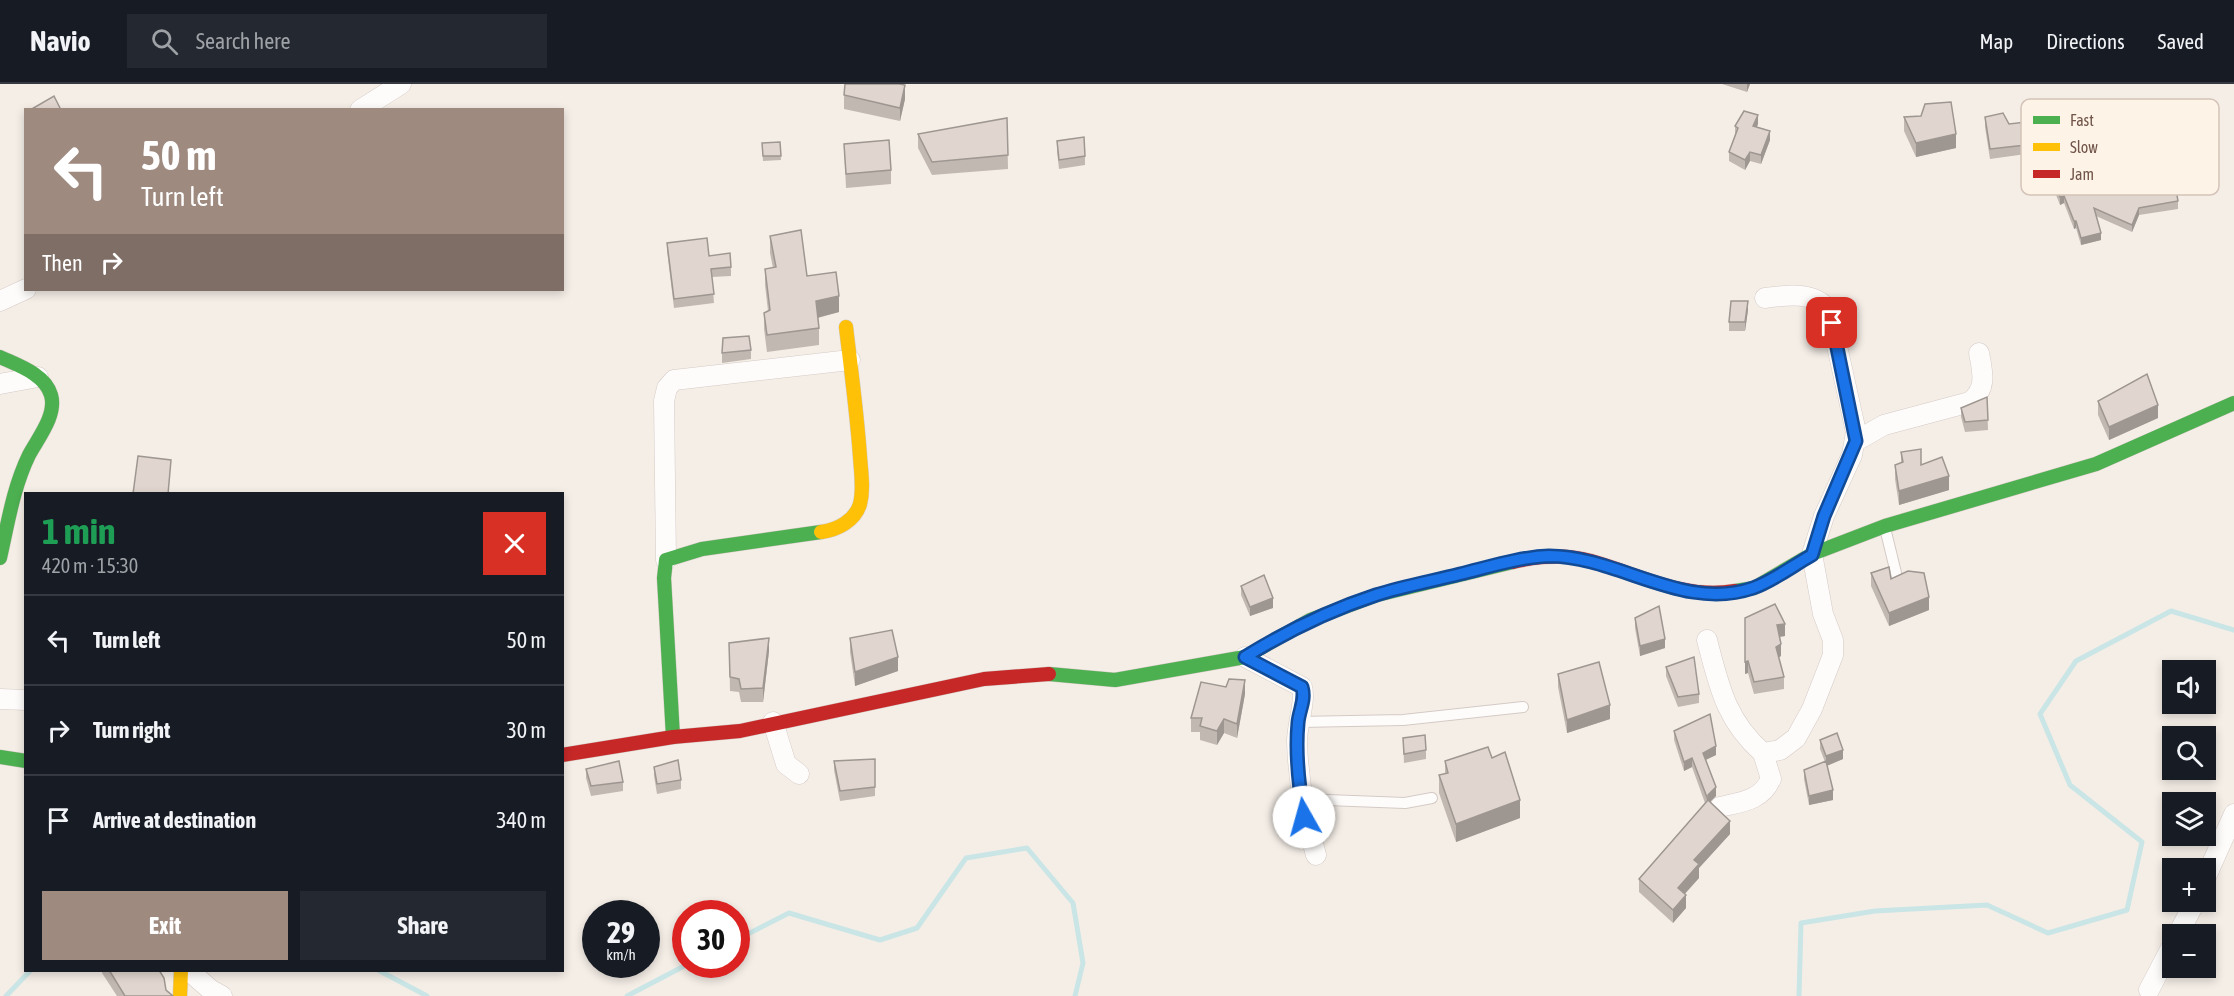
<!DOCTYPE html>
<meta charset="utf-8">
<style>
:root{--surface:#171b24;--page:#242831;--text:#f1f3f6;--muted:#9ea1a6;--line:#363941;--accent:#9f8a80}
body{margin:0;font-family:"Asap Condensed",sans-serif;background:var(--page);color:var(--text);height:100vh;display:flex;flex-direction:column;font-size:22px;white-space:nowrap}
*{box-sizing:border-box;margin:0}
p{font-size:20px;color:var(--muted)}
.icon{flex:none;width:33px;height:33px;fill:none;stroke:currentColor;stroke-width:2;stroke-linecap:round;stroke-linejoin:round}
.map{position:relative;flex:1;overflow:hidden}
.panel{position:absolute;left:24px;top:408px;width:540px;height:480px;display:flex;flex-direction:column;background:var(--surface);border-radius:0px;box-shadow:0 3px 9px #0003}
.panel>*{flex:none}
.banner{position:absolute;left:24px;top:24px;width:540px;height:183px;border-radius:0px;box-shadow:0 3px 9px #0003;background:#9f8a80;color:#fff;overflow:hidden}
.buttons{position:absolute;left:2162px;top:576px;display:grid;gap:12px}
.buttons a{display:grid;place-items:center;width:54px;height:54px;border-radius:0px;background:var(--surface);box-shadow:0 3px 9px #0003;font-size:30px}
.speed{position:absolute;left:582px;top:816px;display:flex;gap:12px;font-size:30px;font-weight:700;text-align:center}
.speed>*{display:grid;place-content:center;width:78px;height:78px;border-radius:50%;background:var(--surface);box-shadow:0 3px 9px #0003;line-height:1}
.speed small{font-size:15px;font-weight:400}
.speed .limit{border:9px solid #d22;background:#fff;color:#111}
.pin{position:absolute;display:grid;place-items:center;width:51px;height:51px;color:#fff;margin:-26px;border-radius:12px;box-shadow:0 3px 9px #0006}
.me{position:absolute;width:66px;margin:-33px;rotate:353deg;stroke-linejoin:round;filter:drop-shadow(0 0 4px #0008)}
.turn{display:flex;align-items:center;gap:21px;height:126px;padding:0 18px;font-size:27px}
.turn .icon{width:78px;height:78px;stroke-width:2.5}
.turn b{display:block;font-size:42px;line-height:51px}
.then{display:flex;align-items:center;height:57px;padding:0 18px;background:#0003;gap:12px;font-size:22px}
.round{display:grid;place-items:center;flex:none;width:63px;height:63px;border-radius:0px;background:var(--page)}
.headline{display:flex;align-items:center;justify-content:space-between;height:102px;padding:0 18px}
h1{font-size:36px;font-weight:700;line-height:45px;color:#1e9e55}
.cta{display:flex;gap:12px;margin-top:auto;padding:12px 18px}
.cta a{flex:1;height:69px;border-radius:0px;background:var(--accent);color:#fff;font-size:24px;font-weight:700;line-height:69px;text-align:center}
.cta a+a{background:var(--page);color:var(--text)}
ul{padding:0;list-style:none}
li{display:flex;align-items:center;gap:18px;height:90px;padding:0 18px;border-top:2px solid var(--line)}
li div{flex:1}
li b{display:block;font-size:22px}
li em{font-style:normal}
header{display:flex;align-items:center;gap:36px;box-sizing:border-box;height:84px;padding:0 30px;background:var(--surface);border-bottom:2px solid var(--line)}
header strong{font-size:28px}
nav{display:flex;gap:33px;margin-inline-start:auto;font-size:21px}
.search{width:420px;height:54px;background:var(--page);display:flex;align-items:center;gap:15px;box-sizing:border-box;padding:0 21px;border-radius:0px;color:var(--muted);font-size:22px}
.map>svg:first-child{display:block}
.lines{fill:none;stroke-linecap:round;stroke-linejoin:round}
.stream{stroke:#cae5e5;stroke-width:5}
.lane-casing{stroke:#d4cac5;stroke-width:12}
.street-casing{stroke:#d4cac5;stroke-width:21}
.fast-casing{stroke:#d4cac4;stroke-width:15}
.slow-casing{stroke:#d4cac4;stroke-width:15}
.jam-casing{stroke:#d4cac4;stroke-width:15}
.lane{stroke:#fefcfb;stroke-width:10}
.street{stroke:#fefcfb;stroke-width:20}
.fast{stroke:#4caf50;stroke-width:14}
.slow{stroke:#ffc107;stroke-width:14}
.jam{stroke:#c62828;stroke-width:14}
.wall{fill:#c2b8b2}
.shaded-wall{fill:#9e9691}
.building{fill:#e1d6cf;stroke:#9e9691;stroke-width:1.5}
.route-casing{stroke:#114b97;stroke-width:15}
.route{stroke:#1a73e8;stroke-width:10}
.key{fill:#fef3e7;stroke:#d4c3b8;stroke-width:1.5}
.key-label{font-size:16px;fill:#715449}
</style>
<header>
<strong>Navio</strong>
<div class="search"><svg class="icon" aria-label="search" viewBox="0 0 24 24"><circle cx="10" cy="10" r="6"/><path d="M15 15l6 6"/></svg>Search here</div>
<nav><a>Map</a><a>Directions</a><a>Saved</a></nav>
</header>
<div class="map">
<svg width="2234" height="912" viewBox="0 0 2234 912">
<rect width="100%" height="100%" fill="#f5eee7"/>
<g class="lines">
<!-- stream -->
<g class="stream">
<polyline points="736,856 789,829 880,856 917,844 966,774 1027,764 1073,819 1083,879 1075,912"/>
<polyline points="378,886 427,912"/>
<polyline points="6,912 31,886"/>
<polyline points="627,912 688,880"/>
<polyline points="1799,912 1801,839 1875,827 1987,821 2048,849 2127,826 2142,758 2070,701 2040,630 2076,577 2171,527 2234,546"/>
</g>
<defs>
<g id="lane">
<polyline points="1885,444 1897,493"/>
<polyline points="1298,638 1403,636 1523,623"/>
<polyline points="1301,715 1405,719 1432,714"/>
</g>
<g id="street">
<polyline points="360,26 401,0"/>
<polyline points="0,217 26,205"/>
<polyline points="0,300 38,293"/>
<path d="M 1856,357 L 1884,341 L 1970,318 C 1987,305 1983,289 1979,269"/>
<polyline points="666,476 664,317 667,304 674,296 850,276"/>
<path d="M 1707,556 C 1719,602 1726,637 1763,669 L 1780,666 L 1796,654 L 1812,625 L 1833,571 L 1833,556 L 1823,530 L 1812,470 L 1824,432 L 1852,371 L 1856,348 L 1829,226 C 1813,207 1788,211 1765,214"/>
<path d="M 1245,573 L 1302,603 C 1306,616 1297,641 1297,657 C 1298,697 1305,733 1316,771"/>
<polyline points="0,615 26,616"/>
<polyline points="773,638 786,680 799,690"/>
<path d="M 1720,723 C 1741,718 1761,717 1771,695 L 1763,669"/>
<polyline points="2205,795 2234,730"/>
<polyline points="2178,850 2195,818"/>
<polyline points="188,886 211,906 222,912"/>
<polyline points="2149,906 2172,862"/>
</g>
<g id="fast">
<path d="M 0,273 C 17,281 45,290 51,311 C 57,331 38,354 29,371 C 13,404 8,439 0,474"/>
<polyline points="1735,507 1754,504 1812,470 1885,442 2096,380 2234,319"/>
<polyline points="1049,590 1115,596 1245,573 1310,536 1377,511 1513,478"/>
<polyline points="673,653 664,494 666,476 702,465 821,448"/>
<polyline points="0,673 26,677"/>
</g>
<g id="slow">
<path d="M 821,448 C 837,446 855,437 860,420 C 864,405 861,388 860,373 C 857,329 851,286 846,243"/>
<polyline points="180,912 181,886"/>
</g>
<g id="jam">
<path d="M 1513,478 C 1538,472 1566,470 1591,477 C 1638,490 1684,516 1735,507"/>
<polyline points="562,671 673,653 740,647 984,595 1049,590"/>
</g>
</defs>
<!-- lane casing -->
<use href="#lane" class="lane-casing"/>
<!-- street casing -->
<use href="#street" class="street-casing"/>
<!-- fast casing -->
<use href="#fast" class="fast-casing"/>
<!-- slow casing -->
<use href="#slow" class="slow-casing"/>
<!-- jam casing -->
<use href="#jam" class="jam-casing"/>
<!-- lane -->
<use href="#lane" class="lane"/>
<!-- street -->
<use href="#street" class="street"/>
<!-- fast -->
<use href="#fast" class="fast"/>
<!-- slow -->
<use href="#slow" class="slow"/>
<!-- jam -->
<use href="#jam" class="jam"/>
</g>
<!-- wall -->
<g class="wall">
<polygon points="1722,0 1750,0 1747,8"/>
<polygon points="844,11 905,15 900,37 844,25"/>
<polygon points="1904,33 1956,64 1916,73 1904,47"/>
<polygon points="1985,33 2009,40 2026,38 2026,70 1990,75 1985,43"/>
<polygon points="1007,34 1008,85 932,91 918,64 918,50"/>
<polygon points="1758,40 1757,43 1770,56 1761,80 1750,77 1745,86 1729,77 1729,68 1735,51 1735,42"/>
<polygon points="2117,54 2157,79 2177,93 2174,95 2178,117 2178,125 2139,131 2132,148 2096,132 2101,156 2081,161 2076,144 2074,145 2064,119 2060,121 2054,106 2051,107 2035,71 2035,64"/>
<polygon points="1057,57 1085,72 1085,81 1059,85 1057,67"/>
<polygon points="780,58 781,76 763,77 762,59"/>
<polygon points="844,60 891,86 891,100 846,104"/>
<polygon points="770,152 839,228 818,234 819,244 819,261 767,268 764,245 764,229 768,227 765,201 765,185 773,184 770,169"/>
<polygon points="667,159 709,172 731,183 731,192 712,193 714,219 674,224 667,167"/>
<polygon points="1748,226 1745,247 1729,247 1729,238"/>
<polygon points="751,266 751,275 722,279 722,269"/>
<polygon points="1987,313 1988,346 1965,348 1961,333 1961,324"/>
<polygon points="2098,317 2158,334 2109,356 2098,331"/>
<polygon points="1901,368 1921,380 1949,406 1899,421 1895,395 1895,381 1901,379"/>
<polygon points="1871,489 1891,495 1929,526 1889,542 1871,502"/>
<polygon points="1241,502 1273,524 1250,532 1241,511"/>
<polygon points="1635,534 1665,564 1640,572 1635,544"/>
<polygon points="1745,534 1785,552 1779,553 1781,572 1778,574 1784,593 1784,605 1754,610 1748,589 1745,590"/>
<polygon points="850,554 898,587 855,602 850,568"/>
<polygon points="729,559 769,567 763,618 741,618 739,608 730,607"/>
<polygon points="1666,583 1699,610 1699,619 1678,623 1666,592"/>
<polygon points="1558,590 1610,635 1567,649 1558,603"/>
<polygon points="1245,610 1237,654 1224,649 1217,661 1200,656 1200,648 1191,648 1191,634"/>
<polygon points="1674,647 1716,671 1706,676 1716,712 1710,718 1730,750 1699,784 1699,794 1685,810 1686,824 1673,839 1639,808 1639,795 1705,719 1692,683 1684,687 1674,656"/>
<polygon points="1403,654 1426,666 1426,675 1404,679"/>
<polygon points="1820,656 1843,675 1827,682 1833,716 1809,721 1804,695 1804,686 1825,678 1820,665"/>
<polygon points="1492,674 1520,734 1456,758 1439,709 1439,691 1445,690 1445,677"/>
<polygon points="875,675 875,712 840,717 834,686 834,677"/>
<polygon points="654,683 681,696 681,705 657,710 654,692"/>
<polygon points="586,685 623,698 623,707 591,712 586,694"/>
<polygon points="102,886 159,886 166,906 173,912 117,912 102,889"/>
</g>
<!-- shaded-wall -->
<g class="shaded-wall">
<polygon points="1747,0 1750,0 1747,8"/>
<polygon points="905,1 905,15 900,37 900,24"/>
<polygon points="1758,31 1758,40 1753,51 1753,42"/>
<polygon points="1770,47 1770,56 1761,80 1761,71"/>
<polygon points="1956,50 1956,64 1916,73 1916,59"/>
<polygon points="1750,68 1750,77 1745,86 1745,76"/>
<polygon points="2177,86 2177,93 2173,96 2173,89"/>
<polygon points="2054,99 2054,106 2051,107 2051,100"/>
<polygon points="2064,112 2064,119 2060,121 2060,113"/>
<polygon points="2139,124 2139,131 2132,148 2132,141"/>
<polygon points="2074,137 2076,137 2076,144 2074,145"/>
<polygon points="2101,149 2101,156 2081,161 2081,154"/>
<polygon points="839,212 839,228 816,234 816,217"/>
<polygon points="1748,217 1748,226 1745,247 1745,238"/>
<polygon points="2158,321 2158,334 2109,356 2109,343"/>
<polygon points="1949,392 1949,406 1899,421 1899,407"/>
<polygon points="1929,513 1929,526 1889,542 1889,529"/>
<polygon points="1273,514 1273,524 1250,532 1250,523"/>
<polygon points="1785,540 1785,552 1777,553 1777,541"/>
<polygon points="769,554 769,567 763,618 763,604"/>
<polygon points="1665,555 1665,564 1640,572 1640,562"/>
<polygon points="1781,560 1781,572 1776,575 1776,563"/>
<polygon points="898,573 898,587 855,602 855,588"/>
<polygon points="1748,577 1748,589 1745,590 1745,578"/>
<polygon points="1245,596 1245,610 1237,654 1237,640"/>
<polygon points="1610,621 1610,635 1567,649 1567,636"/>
<polygon points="1224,635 1224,649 1217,661 1217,647"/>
<polygon points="1716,662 1716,671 1703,677 1703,669"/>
<polygon points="1843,666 1843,675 1826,682 1826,672"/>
<polygon points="1692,674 1692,683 1684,687 1684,678"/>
<polygon points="1716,703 1716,712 1708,720 1708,711"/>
<polygon points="1833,706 1833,716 1809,721 1809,712"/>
<polygon points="1520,716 1520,734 1456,758 1456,740"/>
<polygon points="1730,737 1730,750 1699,784 1699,794 1678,817 1678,804 1694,776"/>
<polygon points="1686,811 1686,824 1673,839 1673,826"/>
</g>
<!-- building -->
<g class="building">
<polygon points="845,0 899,0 905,1 900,24 844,11"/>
<polygon points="54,12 61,26 30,26"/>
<polygon points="1951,18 1956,50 1916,59 1904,33 1921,32 1925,20"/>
<polygon points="1744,27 1758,31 1753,42 1770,47 1761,71 1750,68 1745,76 1729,68 1738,44 1735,42"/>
<polygon points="2003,29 2009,40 2026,38 2026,61 1990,65 1985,33"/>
<polygon points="1007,34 1008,71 932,78 918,50"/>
<polygon points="2093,34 2117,34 2117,54 2155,51 2157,79 2167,72 2177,86 2173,89 2178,117 2139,124 2132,141 2094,124 2101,149 2081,154 2076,137 2074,137 2064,112 2060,113 2054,99 2051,100 2035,64"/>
<polygon points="1084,53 1085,72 1059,76 1057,57"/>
<polygon points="889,56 891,86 846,90 844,60"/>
<polygon points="780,58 781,72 763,72 762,59"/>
<polygon points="801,146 807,192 836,188 839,212 816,217 819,244 767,251 764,229 770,226 765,185 776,183 770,152"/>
<polygon points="707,154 709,172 730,169 731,183 711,185 714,210 674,215 667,159"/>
<polygon points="1731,217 1748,217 1745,238 1729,238"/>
<polygon points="749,252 751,266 722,269 723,254"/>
<polygon points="2147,290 2158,321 2109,343 2098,317"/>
<polygon points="1987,313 1988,336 1965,338 1961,324"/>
<polygon points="1921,365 1921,381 1942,373 1949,392 1899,407 1895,381 1903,378 1901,368"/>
<polygon points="138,372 171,376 168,410 133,410"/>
<polygon points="1889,483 1891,495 1908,487 1924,489 1929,513 1889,529 1871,489"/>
<polygon points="1264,491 1273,514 1250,523 1241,502"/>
<polygon points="1775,520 1785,540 1777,541 1781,560 1776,563 1784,593 1754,598 1748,577 1745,578 1745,534"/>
<polygon points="1659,522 1665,555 1640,562 1635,534"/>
<polygon points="892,546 898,573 855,588 850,554"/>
<polygon points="769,554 763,604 741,605 739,595 730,593 729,559"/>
<polygon points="1694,573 1699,610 1678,613 1666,583"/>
<polygon points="1599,578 1610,621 1567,636 1558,590"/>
<polygon points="1229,595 1245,596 1237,640 1224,635 1217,647 1200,642 1202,634 1191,634 1201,598 1226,603"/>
<polygon points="1710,630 1716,662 1703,669 1716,703 1708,711 1710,718 1708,716 1692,674 1684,678 1674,647"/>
<polygon points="1837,649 1843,666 1826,672 1820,656"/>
<polygon points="1425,651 1426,666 1404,670 1403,654"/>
<polygon points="1488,663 1492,674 1505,668 1520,716 1456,740 1439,691 1448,689 1445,677"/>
<polygon points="875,675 875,703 840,707 834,677"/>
<polygon points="678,676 681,696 657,700 654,683"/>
<polygon points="619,677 623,698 591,702 586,685"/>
<polygon points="1826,677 1833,706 1809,712 1804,686"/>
<polygon points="1708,716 1730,737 1694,776 1699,780 1678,804 1686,811 1673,826 1639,795"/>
<polygon points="109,886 159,886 164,894 166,906 173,912 125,912"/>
</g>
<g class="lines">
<defs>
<path id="route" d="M 1304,733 C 1299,703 1295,670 1298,639 C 1299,626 1306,616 1302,603 L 1245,573 C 1287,547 1330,526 1376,511 C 1404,502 1433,497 1460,490 C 1489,483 1520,473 1549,472 C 1618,472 1683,528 1753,504 C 1773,497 1794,481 1812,471 L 1824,432 L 1856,357 L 1832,239"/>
</defs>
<!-- route casing -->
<use href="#route" class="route-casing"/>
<!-- route -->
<use href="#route" class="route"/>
</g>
<!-- legend -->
<rect x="2021" y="15" width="198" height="96" rx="9" class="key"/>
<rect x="2033" y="32" width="27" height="8" fill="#4caf50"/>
<rect x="2033" y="59" width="27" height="8" fill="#ffc107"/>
<rect x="2033" y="86" width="27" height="8" fill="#c62828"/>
<g class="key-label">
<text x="2070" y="42">Fast</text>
<text x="2070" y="69">Slow</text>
<text x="2070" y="96">Jam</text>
</g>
</svg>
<div class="buttons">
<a><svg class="icon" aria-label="sound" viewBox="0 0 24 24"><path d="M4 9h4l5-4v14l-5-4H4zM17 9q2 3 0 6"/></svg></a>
<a><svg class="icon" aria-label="search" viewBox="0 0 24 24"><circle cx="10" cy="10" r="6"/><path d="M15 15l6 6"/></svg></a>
<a><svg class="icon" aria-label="layers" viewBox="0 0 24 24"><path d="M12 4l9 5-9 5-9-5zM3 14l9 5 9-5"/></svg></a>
<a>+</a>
<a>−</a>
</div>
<div class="speed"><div>29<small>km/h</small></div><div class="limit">30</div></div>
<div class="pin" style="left:1832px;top:239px;background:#d93025"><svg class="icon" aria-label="arrive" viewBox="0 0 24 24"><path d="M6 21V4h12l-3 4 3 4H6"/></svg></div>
<svg class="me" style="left:1304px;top:733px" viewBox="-20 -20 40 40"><circle r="19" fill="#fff"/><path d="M0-13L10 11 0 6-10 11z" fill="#1a73e8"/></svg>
<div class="banner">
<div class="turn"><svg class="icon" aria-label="left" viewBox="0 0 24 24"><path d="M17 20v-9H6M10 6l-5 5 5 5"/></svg><div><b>50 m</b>Turn left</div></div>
<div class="then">Then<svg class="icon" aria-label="right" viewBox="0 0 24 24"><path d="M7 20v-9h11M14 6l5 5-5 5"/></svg></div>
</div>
<section class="panel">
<div class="headline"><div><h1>1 min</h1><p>420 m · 15:30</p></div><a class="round" style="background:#d93025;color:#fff"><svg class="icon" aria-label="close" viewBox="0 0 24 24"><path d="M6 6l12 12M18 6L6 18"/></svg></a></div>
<ul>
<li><svg class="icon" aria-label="left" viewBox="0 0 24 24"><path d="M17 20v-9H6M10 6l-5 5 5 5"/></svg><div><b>Turn left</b></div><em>50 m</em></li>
<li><svg class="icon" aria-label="right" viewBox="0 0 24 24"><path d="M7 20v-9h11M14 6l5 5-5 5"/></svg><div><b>Turn right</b></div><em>30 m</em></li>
<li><svg class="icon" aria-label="arrive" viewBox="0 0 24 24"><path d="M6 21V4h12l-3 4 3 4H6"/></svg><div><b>Arrive at destination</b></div><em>340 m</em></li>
</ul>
<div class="cta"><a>Exit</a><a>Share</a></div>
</section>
</div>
